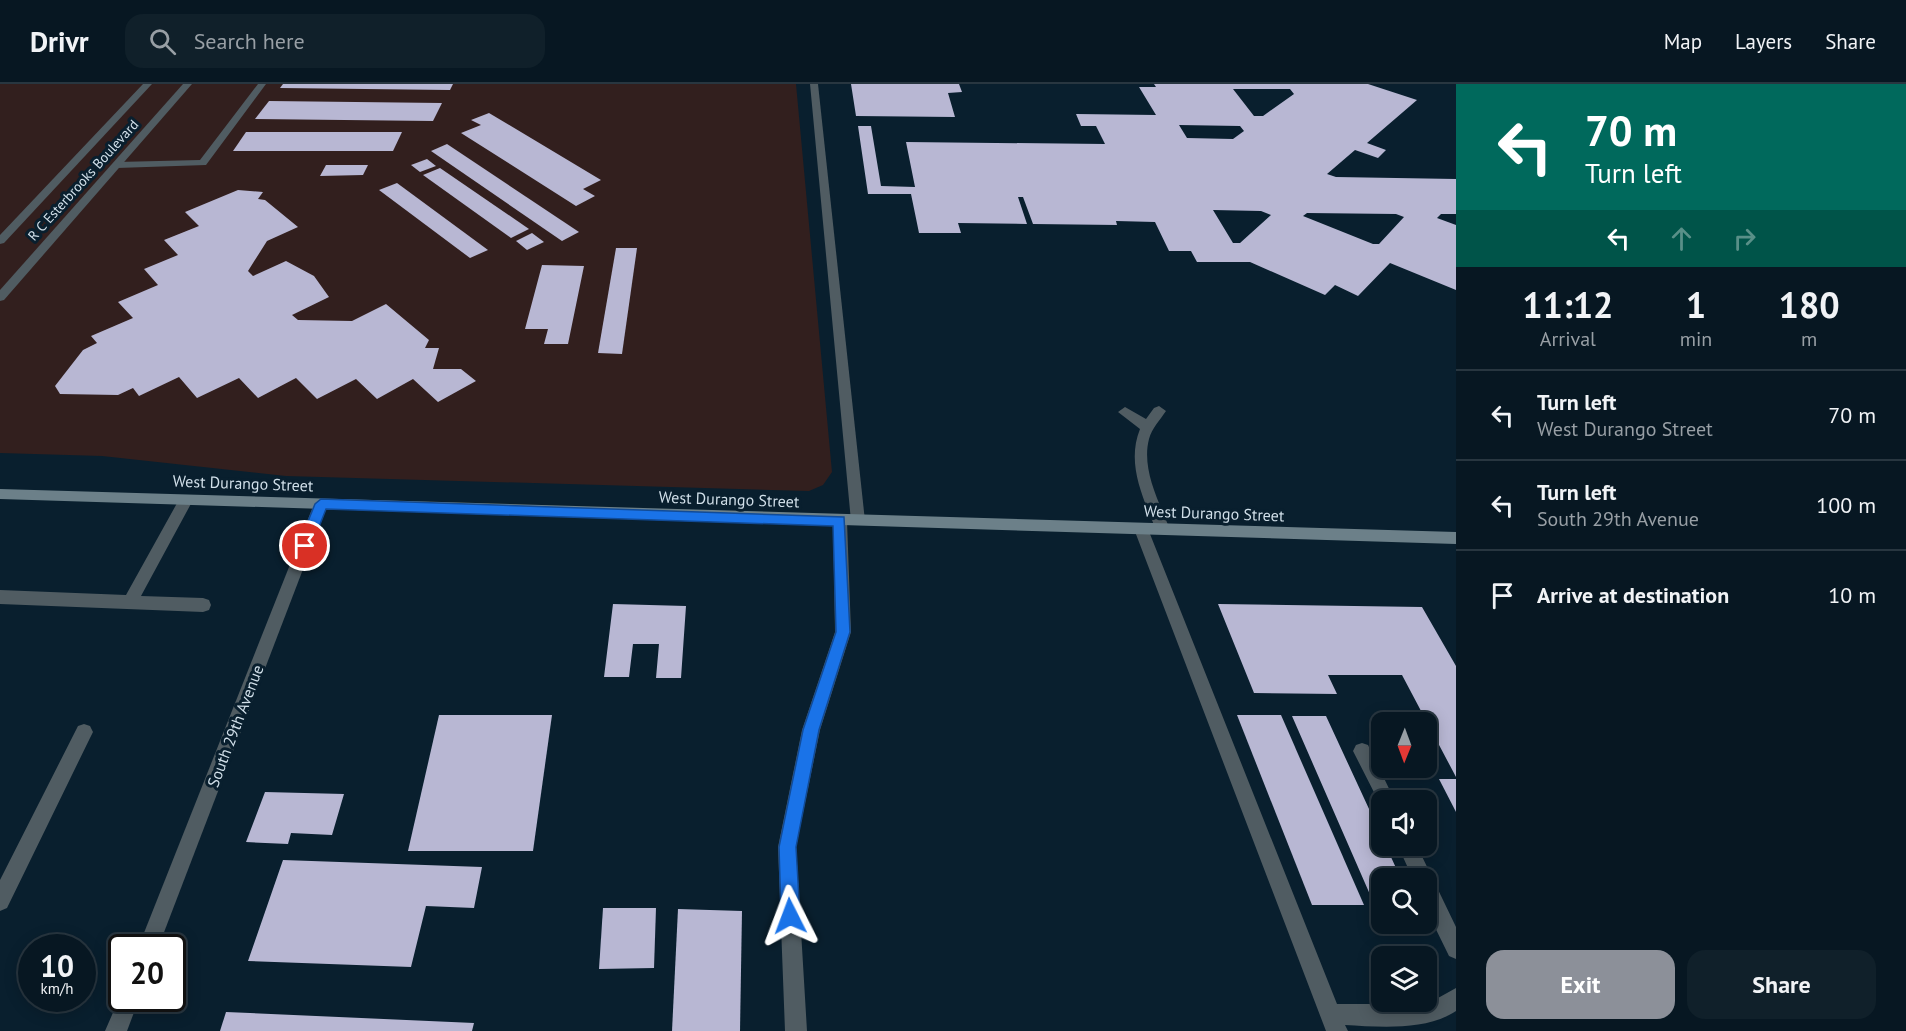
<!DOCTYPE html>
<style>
:root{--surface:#071722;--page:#10202a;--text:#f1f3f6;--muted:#989fa5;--line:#283640;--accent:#8c9099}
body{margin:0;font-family:"PT Sans",sans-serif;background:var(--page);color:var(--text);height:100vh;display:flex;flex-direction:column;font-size:22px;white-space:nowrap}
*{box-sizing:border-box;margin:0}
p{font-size:20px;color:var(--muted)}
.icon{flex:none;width:33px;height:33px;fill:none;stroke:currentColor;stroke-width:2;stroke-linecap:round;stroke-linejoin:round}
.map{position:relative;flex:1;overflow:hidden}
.details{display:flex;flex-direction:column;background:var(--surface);width:450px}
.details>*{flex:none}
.guide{background:#00695c;color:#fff;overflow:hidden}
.needle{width:39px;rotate:181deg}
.controls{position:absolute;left:1371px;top:628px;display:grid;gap:12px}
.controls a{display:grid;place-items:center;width:66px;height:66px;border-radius:12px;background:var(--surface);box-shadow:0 3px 15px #0003,0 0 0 2px var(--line);font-size:30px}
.speed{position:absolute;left:18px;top:850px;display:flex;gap:12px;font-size:30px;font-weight:700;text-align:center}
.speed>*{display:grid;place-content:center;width:78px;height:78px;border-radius:50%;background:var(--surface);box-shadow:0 3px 15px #0003,0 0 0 2px var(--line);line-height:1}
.speed small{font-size:15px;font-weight:400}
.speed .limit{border:3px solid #111;border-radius:9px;background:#fff;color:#111}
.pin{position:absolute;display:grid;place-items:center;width:51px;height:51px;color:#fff;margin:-26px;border:3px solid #fff;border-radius:50%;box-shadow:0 2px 6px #0007}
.me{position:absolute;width:66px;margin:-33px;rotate:357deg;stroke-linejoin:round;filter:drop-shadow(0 0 4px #0008)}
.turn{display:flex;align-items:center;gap:21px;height:126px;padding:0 30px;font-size:27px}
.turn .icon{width:78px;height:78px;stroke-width:2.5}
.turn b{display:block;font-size:42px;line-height:51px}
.lanes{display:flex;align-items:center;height:57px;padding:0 30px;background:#0003;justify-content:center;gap:30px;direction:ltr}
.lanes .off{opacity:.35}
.eta{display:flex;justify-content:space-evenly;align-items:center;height:102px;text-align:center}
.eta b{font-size:36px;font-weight:700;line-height:42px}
.button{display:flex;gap:12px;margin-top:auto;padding:12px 30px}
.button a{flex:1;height:69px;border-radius:18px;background:var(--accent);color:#fff;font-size:24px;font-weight:700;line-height:69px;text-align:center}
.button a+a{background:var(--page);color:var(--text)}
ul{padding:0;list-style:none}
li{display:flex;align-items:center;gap:18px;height:90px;padding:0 30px;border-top:2px solid var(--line)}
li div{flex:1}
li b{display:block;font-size:22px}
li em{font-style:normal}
header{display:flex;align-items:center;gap:36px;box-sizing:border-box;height:84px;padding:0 30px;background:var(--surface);border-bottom:2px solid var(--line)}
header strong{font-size:28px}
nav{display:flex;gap:33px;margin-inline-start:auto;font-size:21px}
.search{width:420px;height:54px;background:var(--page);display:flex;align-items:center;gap:15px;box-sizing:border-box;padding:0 21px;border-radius:18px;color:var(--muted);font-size:22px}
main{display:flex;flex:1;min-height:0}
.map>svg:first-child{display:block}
.commercial{fill:#321f1e}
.building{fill:#b8b7d3;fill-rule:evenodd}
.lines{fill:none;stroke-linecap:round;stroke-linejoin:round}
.lane{fill:#505c62;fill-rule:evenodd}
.street{fill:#505c62;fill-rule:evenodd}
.secondary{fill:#6c8089;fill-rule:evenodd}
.route{fill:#1a73e8;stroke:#114b97;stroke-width:1.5}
.labels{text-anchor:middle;stroke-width:6;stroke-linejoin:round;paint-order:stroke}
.far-street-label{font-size:14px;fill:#d1dfe9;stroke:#091f2e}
.street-label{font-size:16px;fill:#d1dfe9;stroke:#091f2e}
</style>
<header>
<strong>Drivr</strong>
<div class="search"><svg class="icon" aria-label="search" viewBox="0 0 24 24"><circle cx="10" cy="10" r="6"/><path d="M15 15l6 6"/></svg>Search here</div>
<nav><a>Map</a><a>Layers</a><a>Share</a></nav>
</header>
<main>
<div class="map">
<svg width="1456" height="947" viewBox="0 0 1456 947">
<rect width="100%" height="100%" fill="#091f2e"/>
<!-- commercial -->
<polygon class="commercial" points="0,0 796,0 832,388 823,401 809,407 286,392 102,372 0,369"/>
<!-- building -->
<g class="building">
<polygon points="283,0 453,0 450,6 280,4"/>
<polygon points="851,0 959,0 962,8 948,9 955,33 856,32"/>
<path d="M 1154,0 L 1368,0 L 1417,16 L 1367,59 L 1386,66 L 1378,74 L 1355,66 L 1327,90 L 1336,93 L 1456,95 L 1456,130 L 1441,130 L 1437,134 L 1456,141 L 1456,206 L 1390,179 L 1358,212 L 1335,201 L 1325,211 L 1250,178 L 1197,178 L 1191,167 L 1169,167 L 1155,138 L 1116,137 L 1117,141 L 1033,140 L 1023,113 L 1018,113 L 1027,140 L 958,139 L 961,149 L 919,149 L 911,110 L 868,110 L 858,42 L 871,42 L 881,102 L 915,103 L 906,58 L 1105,60 L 1096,42 L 1081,42 L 1076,30 L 1156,31 L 1139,3 L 1156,3 ZM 1233,5 L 1290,5 L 1294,10 L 1263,32 L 1254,32 ZM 1179,41 L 1240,42 L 1244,47 L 1233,55 L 1187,54 ZM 1213,126 L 1261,127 L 1271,131 L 1240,159 L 1233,159 ZM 1307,129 L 1396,130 L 1404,133 L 1379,160 L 1373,160 L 1303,132 Z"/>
<polygon points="269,17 442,19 433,37 255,35"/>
<polygon points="489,29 601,96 583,105 595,112 576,122 461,49 481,41 471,36"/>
<polygon points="246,48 402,48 393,67 233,67"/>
<polygon points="447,60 579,148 562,157 431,67"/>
<polygon points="427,75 436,82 420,88 411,81"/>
<polygon points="326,81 368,81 363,91 320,92"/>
<polygon points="440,84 529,145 511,154 423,91"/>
<polygon points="397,99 488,166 470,174 379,106"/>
<polygon points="238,106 263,108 258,115 265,116 298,143 267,157 248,187 253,192 286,177 314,192 329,213 292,231 298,236 352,237 386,220 429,256 425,264 439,264 433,285 461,285 476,297 438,318 413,295 377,315 356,295 317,315 296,294 258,314 239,294 197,314 179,293 139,312 133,304 118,311 60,310 55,302 83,266 97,259 91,252 133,234 118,218 158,201 144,185 178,171 164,156 199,142 185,128"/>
<polygon points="532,149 544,158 527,166 516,157"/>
<polygon points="616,164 637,164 622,270 598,269"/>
<polygon points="542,181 584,182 568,260 544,260 548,245 525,245"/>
<polygon points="613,520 686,522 681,594 656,594 659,560 633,560 629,593 604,593"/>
<polygon points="1218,520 1422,523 1456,582 1456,693 1402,591 1328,591 1337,610 1254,609"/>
<polygon points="439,631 552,631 533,767 408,767"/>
<polygon points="1237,631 1281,631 1364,821 1312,821"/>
<polygon points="1292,632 1326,632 1382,753 1382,762 1386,762 1401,795 1382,795 1382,838"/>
<polygon points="1439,695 1456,695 1456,728"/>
<polygon points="265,708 344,710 332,751 291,749 288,760 246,758"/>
<polygon points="283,776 482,783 474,824 426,822 411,883 248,877"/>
<polygon points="603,824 656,824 654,884 599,885"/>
<polygon points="678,825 742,827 740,947 672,947"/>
<polygon points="1382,840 1422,840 1427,850 1387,851"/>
<polygon points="226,928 474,939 472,947 220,947"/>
</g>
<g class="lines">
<!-- lane -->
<g class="lane">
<polygon points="258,0 266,0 206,81 117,84 112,81 117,78 200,76"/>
<polygon points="810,0 818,0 865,437 863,441 853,441 851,437"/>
<path d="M 1159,322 L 1166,327 C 1160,336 1152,344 1149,355 C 1141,386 1160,419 1170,446 L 1168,450 L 1158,450 L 1156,446 C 1143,413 1126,380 1140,345 L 1118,328 L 1125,323 L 1146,335 L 1154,324 Z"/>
<polygon points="186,411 193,416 141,512 203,514 209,516 211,521 209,526 203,528 0,520 0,506 126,511 181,412"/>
<polygon points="840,431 845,433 847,437 851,548 820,646 796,763 807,947 785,947 778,763 802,646 835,548 833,437 835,433"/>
<path d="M 1141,439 L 1146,441 L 1148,445 L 1337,920 L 1415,920 L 1438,914 L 1456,904 L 1456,927 C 1426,947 1380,943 1345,941 L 1348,947 L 1326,947 L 1134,445 L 1136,441 Z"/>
<polygon points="84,640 90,642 93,648 90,654 7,824 0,827 0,796 78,642"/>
<polygon points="1362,659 1368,661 1395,717 1382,717 1382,724 1353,667 1356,661"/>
<polygon points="1398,762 1417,762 1456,843 1456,875 1449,872 1426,825 1426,795 1413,795"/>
</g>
<!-- street -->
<g class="street">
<polygon points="143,0 152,0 4,159 0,160 0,151"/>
<polygon points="183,0 192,0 4,216 0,217 0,206"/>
<polygon points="321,415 326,416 328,420 158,864 138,864 314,420 316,416"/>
<polygon points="122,908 122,915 139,915 127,947 105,947"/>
</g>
<!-- secondary -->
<polygon class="secondary" points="0,405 1456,448 1456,460 0,415"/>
</g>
<!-- route -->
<polygon class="route" points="321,415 844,433 850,548 819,646 796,763 800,832 797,838 790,841 784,838 781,832 779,763 803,646 836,548 833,442 326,425 310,466 300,466 298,462 315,420"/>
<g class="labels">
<!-- far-street labels -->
<g class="far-street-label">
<text transform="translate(83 96) rotate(-48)" y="5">R C Esterbrooks Boulevard</text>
</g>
<!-- street labels -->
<g class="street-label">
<text transform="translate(243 399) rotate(2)" y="6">West Durango Street</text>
<text transform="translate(729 415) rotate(2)" y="6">West Durango Street</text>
<text transform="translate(1214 429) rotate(2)" y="6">West Durango Street</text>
<text transform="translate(235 642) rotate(-69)" y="6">South 29th Avenue</text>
</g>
</g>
</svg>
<div class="controls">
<a><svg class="needle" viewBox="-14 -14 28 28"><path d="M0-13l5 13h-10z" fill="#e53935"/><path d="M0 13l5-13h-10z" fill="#989fa5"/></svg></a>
<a><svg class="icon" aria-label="sound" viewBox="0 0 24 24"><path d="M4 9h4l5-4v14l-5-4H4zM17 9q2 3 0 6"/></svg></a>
<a><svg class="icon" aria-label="search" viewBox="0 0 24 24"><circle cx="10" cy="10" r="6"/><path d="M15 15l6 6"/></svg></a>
<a><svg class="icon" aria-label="layers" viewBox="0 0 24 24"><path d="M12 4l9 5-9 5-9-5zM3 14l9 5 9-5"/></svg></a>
</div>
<div class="speed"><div>10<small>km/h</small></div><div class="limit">20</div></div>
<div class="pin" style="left:305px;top:462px;background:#d93025"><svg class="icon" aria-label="arrive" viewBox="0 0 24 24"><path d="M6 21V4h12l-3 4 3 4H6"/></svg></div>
<svg class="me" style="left:790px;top:832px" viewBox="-20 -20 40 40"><path d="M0-17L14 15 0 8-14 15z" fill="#1a73e8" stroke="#fff" stroke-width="4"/></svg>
</div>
<section class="details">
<div class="guide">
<div class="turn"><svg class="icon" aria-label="left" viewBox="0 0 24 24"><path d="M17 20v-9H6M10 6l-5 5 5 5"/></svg><div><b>70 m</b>Turn left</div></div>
<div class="lanes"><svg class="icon" aria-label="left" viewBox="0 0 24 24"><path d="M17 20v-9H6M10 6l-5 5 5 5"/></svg><svg class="icon off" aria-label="ahead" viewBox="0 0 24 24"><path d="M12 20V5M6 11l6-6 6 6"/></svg><svg class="icon off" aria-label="right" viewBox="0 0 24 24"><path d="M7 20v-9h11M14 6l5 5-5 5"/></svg></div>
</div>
<div class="eta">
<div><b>11:12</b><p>Arrival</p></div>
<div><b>1</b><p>min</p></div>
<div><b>180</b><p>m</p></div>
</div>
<ul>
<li><svg class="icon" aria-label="left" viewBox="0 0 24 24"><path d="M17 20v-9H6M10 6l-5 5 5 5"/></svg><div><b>Turn left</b><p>West Durango Street</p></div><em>70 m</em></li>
<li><svg class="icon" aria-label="left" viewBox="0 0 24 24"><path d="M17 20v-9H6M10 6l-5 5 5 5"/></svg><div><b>Turn left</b><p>South 29th Avenue</p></div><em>100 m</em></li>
<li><svg class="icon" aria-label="arrive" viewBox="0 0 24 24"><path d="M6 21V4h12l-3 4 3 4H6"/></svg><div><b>Arrive at destination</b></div><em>10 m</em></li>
</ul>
<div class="button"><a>Exit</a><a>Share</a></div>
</section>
</main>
